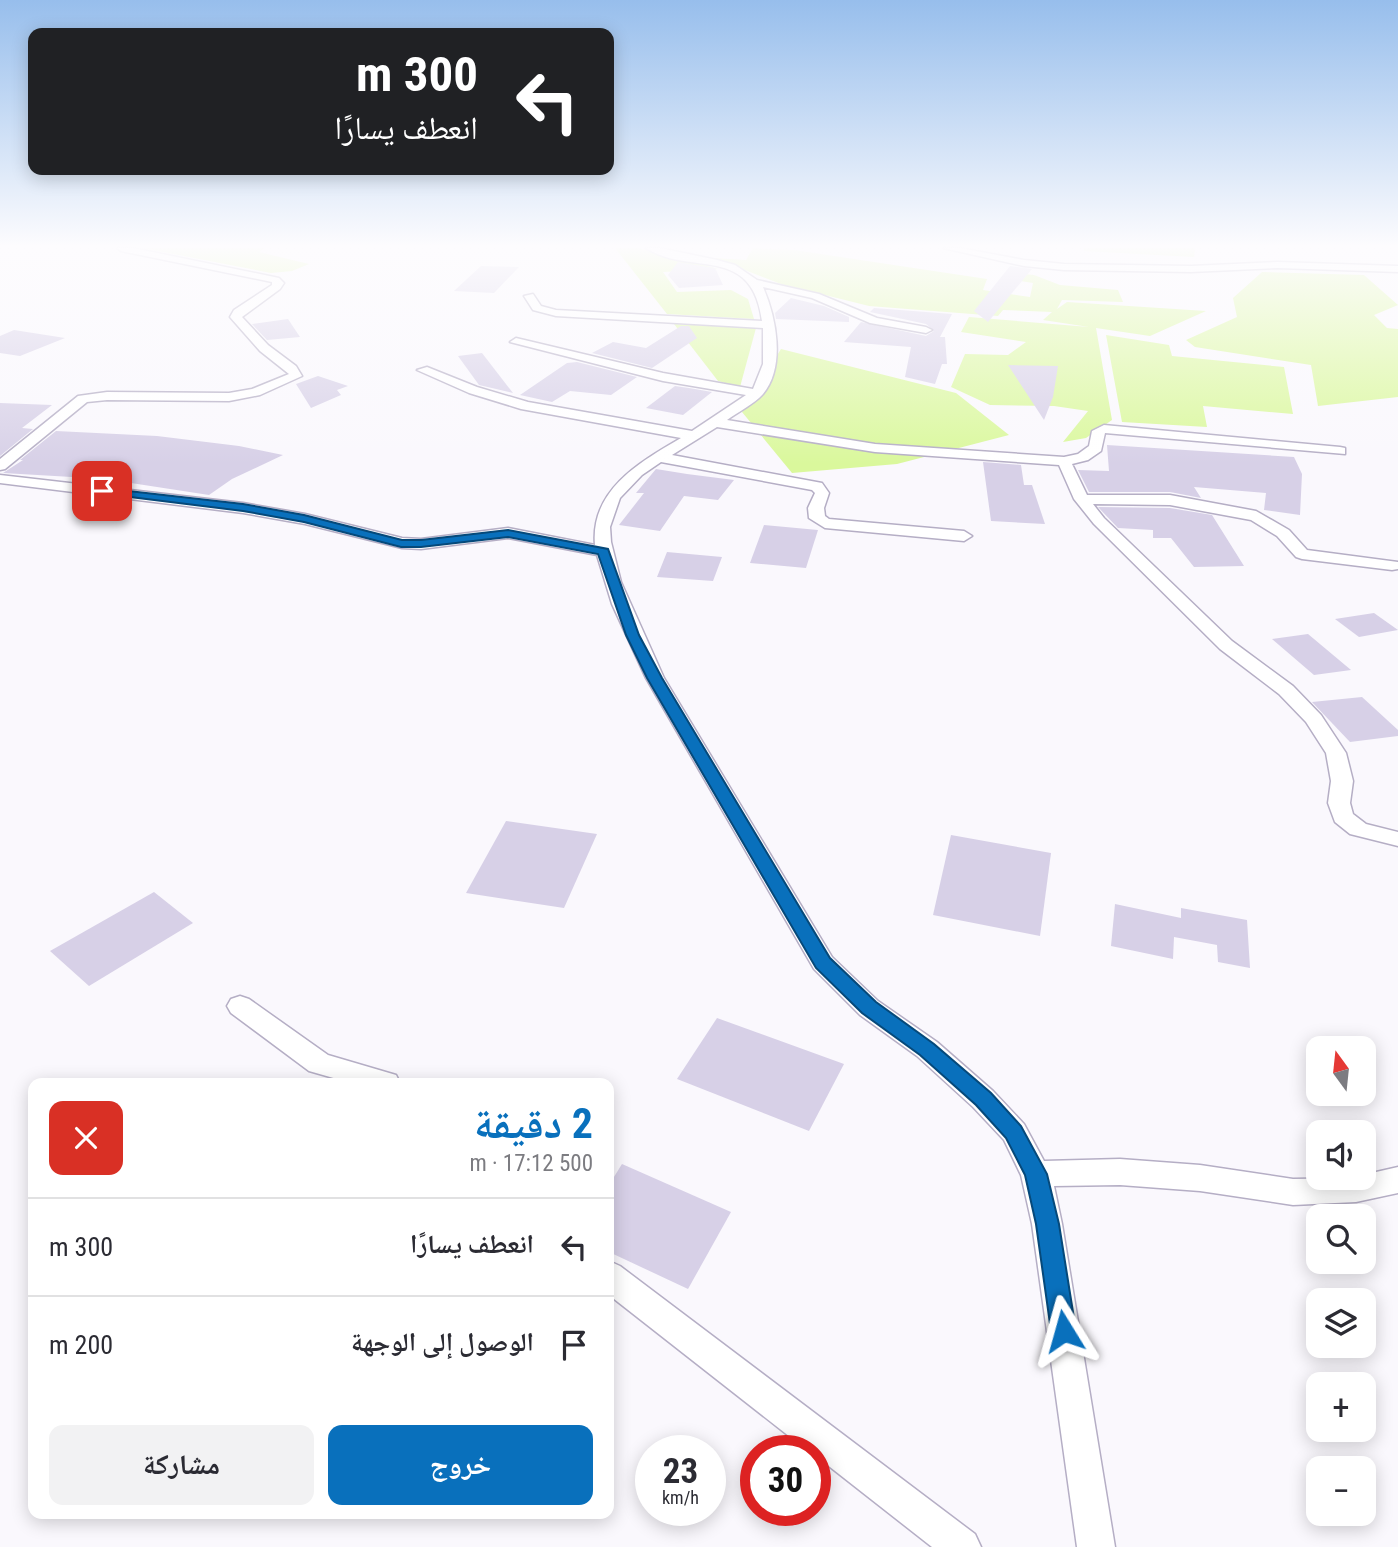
<!DOCTYPE html>
<html lang="ar">
<meta charset="utf-8">
<style>
:root{--surface:#fff;--page:#f2f2f3;--text:#2b2b33;--muted:#7c7c81;--line:#e1e1e2;--accent:#0970bc}
body{margin:0;font-family:"Roboto Condensed","Noto Naskh Arabic",sans-serif;background:var(--page);color:var(--text);direction:rtl;height:100vh;display:flex;flex-direction:column;font-size:26px;white-space:nowrap}
*{box-sizing:border-box;margin:0}
p{font-size:23px;color:var(--muted)}
.icon{flex:none;width:38px;height:38px;fill:none;stroke:currentColor;stroke-width:2;stroke-linecap:round;stroke-linejoin:round}
.map{position:relative;flex:1;overflow:hidden;direction:ltr}
.side{position:absolute;left:28px;top:1078px;width:586px;height:441px;display:flex;flex-direction:column;background:var(--surface);border-radius:14px;box-shadow:0 4px 18px #0003;direction:rtl}
.side>*{flex:none}
.top-card{position:absolute;left:28px;top:28px;width:586px;height:147px;border-radius:14px;box-shadow:0 4px 18px #0003;direction:rtl;background:#202124;color:#fff;overflow:hidden}
.needle{width:46px;rotate:345deg}
.tools{position:absolute;left:1306px;top:1036px;display:grid;gap:14px}
.tools a{display:grid;place-items:center;width:70px;height:70px;border-radius:14px;background:var(--surface);box-shadow:0 4px 18px #0003;font-size:35px}
.speed{position:absolute;left:635px;top:1435px;display:flex;gap:14px;font-size:35px;font-weight:700;text-align:center}
.speed>*{display:grid;place-content:center;width:91px;height:91px;border-radius:50%;background:var(--surface);box-shadow:0 4px 18px #0003;line-height:1}
.speed small{font-size:18px;font-weight:400}
.speed .limit{border:10px solid #d22;background:#fff;color:#111}
.pin{position:absolute;display:grid;place-items:center;width:60px;height:60px;color:#fff;margin:-30px;border-radius:14px;box-shadow:0 4px 10px #0006}
.me{position:absolute;width:77px;margin:-38px;rotate:352deg;stroke-linejoin:round;filter:drop-shadow(0 0 5px #0008)}
.turn{display:flex;align-items:center;gap:24px;height:147px;padding:0 21px;font-size:32px}
.turn .icon{width:91px;height:91px;stroke-width:2.5}
.turn b{display:block;font-size:49px;line-height:60px}
.round{display:grid;place-items:center;flex:none;width:74px;height:74px;border-radius:14px;background:var(--page)}
.overview{display:flex;align-items:center;justify-content:space-between;height:119px;padding:0 21px}
h1{font-size:42px;font-weight:700;line-height:52px;color:var(--accent)}
.action{display:flex;gap:14px;margin-top:auto;padding:14px 21px}
.action a{flex:1;height:80px;border-radius:14px;background:var(--accent);color:#fff;font-size:28px;font-weight:700;line-height:80px;text-align:center}
.action a+a{background:var(--page);color:var(--text)}
ul{padding:0;list-style:none}
li{display:flex;align-items:center;gap:21px;height:98px;padding:0 21px;border-top:2px solid var(--line)}
li div{flex:1}
li b{display:block;font-size:26px}
li em{font-style:normal}
.map>svg:first-child{display:block}
.green{fill:#daf89c}
.building{fill:#d7d0e7}
.lines{fill:none;stroke-linecap:round;stroke-linejoin:round}
.minor-casing{stroke:#b5aec5;stroke-width:3}
.minor{fill:#fff;fill-rule:evenodd}
.route{fill:#0970bc;stroke:#06497a;stroke-width:2}
</style>
<div class="map">
<svg width="1398" height="1547" viewBox="0 0 1398 1547">
<rect width="100%" height="100%" fill="#faf8fd"/>
<!-- green -->
<g class="green">
<polygon points="143,248 265,248 259,252 309,264 292,271 271,273"/>
<polygon points="615,248 639,248 718,269 663,272 677,292 731,290 748,299 754,319 667,314"/>
<polygon points="753,248 794,250 987,279 983,290 1030,297 1033,283 1001,278 1007,272 1034,275 1060,285 1118,290 1123,302 1062,300 1057,309 1067,302 1206,311 1150,336 1096,328 1112,420 1086,438 1063,442 1088,411 1054,406 990,405 951,387 965,354 1008,355 1026,342 961,332 969,317 1089,327 1043,320 1052,312 1003,310 998,316 869,306 781,284 714,258 746,260"/>
<polygon points="1084,248 1195,248 1194,257 1084,251"/>
<polygon points="1262,272 1364,275 1398,305 1374,315 1387,328 1398,329 1398,397 1318,406 1311,365 1195,347 1186,340 1237,317 1233,298"/>
<polygon points="674,324 756,328 740,387 718,381"/>
<polygon points="1106,335 1169,345 1172,356 1284,367 1293,414 1203,406 1207,427 1122,422"/>
<polygon points="781,349 956,393 1009,435 897,464 792,473 742,412"/>
</g>
<!-- building -->
<g class="building">
<polygon points="678,262 715,268 723,285 679,288 668,275"/>
<polygon points="481,266 519,267 494,293 454,291"/>
<polygon points="1010,266 1032,269 988,322 974,311"/>
<polygon points="791,298 824,306 849,317 849,322 776,319 775,313"/>
<polygon points="874,308 952,314 940,337 945,337 947,364 942,364 935,384 905,377 911,347 844,342 861,322 926,336 934,331 926,324 870,312"/>
<polygon points="288,319 300,337 267,340 252,324"/>
<polygon points="681,326 689,326 697,338 652,368 592,353 613,342 646,348"/>
<polygon points="14,330 65,338 20,356 0,353 0,336"/>
<polygon points="482,353 513,393 479,385 458,356"/>
<polygon points="577,362 637,377 611,395 570,391 552,402 520,395 567,363"/>
<polygon points="1008,365 1058,366 1053,397 1044,420"/>
<polygon points="318,376 348,386 337,390 341,395 311,408 296,384"/>
<polygon points="675,386 689,388 712,392 683,415 646,408"/>
<polygon points="0,403 52,405 22,428 33,429 0,456"/>
<polygon points="56,431 157,436 239,446 283,455 232,479 209,495 131,483 126,487 84,482 89,478 3,473 23,460 20,460"/>
<polygon points="1107,445 1294,457 1302,474 1300,515 1264,510 1266,493 1194,487 1201,498 1170,492 1089,492 1078,470 1109,471"/>
<polygon points="983,462 1021,465 1024,485 1032,485 1045,524 991,521"/>
<polygon points="656,469 687,474 734,480 718,500 684,496 660,531 619,525 644,493 636,493"/>
<polygon points="1098,507 1170,508 1212,515 1244,566 1194,567 1171,538 1153,538 1153,530 1118,528"/>
<polygon points="764,525 818,530 806,568 750,563"/>
<polygon points="667,552 722,557 713,581 657,577"/>
<polygon points="1374,613 1398,630 1359,637 1335,619"/>
<polygon points="1308,634 1351,670 1314,675 1272,639"/>
<polygon points="1362,697 1398,730 1398,736 1350,742 1312,702"/>
<polygon points="506,821 597,834 564,908 466,893"/>
<polygon points="951,835 1051,853 1040,936 933,915"/>
<polygon points="154,892 193,923 89,986 50,951"/>
<polygon points="1115,904 1181,918 1181,908 1247,920 1250,968 1218,962 1217,945 1174,937 1173,959 1111,946"/>
<polygon points="717,1018 844,1064 809,1131 677,1079"/>
<polygon points="622,1164 731,1212 688,1289 609,1252 609,1185"/>
</g>
<g class="lines">
<defs>
<g id="minor">
<polygon points="117,248 133,248 279,278 284,283 280,289 242,317 268,345 296,366 302,376 260,395 229,401 107,400 87,402 5,469 0,470 0,459 78,396 107,392 229,393 252,389 289,374 260,351 230,317 234,310 272,285 272,282 121,251"/>
<path d="M 646,248 L 660,248 L 717,260 L 735,265 L 757,280 L 819,294 L 877,318 L 926,327 L 932,330 L 926,333 L 870,323 L 812,298 L 763,287 C 776,317 786,366 763,394 C 754,404 738,412 727,420 L 875,444 L 1064,457 L 1078,454 L 1089,446 L 1092,431 L 1104,425 L 1340,447 L 1345,448 L 1345,454 L 1105,433 L 1101,451 L 1088,460 L 1072,464 L 1087,495 L 1170,495 L 1256,511 L 1289,530 L 1307,550 L 1398,562 L 1398,569 L 1392,570 L 1302,559 L 1296,557 L 1277,536 L 1251,520 L 1170,505 L 1093,504 L 1104,518 L 1232,641 L 1293,686 L 1321,715 L 1346,753 L 1353,781 L 1350,803 L 1353,814 L 1366,824 L 1398,832 L 1398,846 L 1350,834 L 1335,822 L 1328,803 L 1331,781 L 1326,753 L 1306,722 L 1279,694 L 1220,649 L 1094,524 L 1074,499 L 1059,465 L 875,452 L 717,427 L 672,455 L 822,483 L 829,493 L 824,508 L 825,516 L 829,519 L 964,531 L 972,536 L 964,541 L 825,528 L 809,518 L 808,508 L 815,493 L 812,490 L 661,462 L 642,475 L 620,498 L 610,527 L 611,542 L 621,582 L 664,678 L 832,957 L 878,1001 L 937,1042 L 993,1091 L 1024,1124 L 1044,1161 L 1120,1159 L 1200,1165 L 1293,1179 L 1363,1178 L 1363,1175 L 1398,1167 L 1398,1193 L 1356,1202 L 1293,1205 L 1200,1191 L 1120,1185 L 1054,1186 L 1062,1224 L 1115,1547 L 1077,1547 L 1032,1224 L 1021,1175 L 1004,1140 L 973,1107 L 917,1056 L 860,1015 L 814,969 L 646,678 L 612,604 L 597,555 L 508,538 L 421,549 L 402,548 L 305,524 L 243,513 L 0,483 L 0,475 L 243,503 L 305,514 L 402,538 L 421,539 L 508,528 L 595,545 C 590,490 640,462 681,438 L 521,409 L 469,393 L 417,370 L 427,367 L 477,387 L 528,402 L 692,431 L 746,395 L 663,381 L 510,342 L 516,338 L 663,373 L 753,389 L 763,364 L 763,328 L 556,316 L 533,310 L 524,296 L 533,294 L 541,306 L 556,310 L 762,321 C 752,243 691,277 646,248 Z"/>
<polygon points="943,248 960,248 1024,260 1064,264 1191,266 1278,262 1398,266 1398,272 1278,268 1191,272 1064,270 1024,266"/>
<polygon points="240,996 249,999 328,1055 396,1075 400,1083 351,1083 309,1071 231,1013 227,1006 231,999"/>
<polygon points="609,1261 620,1266 975,1534 981,1547 932,1547 816,1456 816,1451 808,1451 609,1295"/>
</g>
</defs>
<!-- minor casing -->
<use href="#minor" class="minor-casing"/>
<!-- minor -->
<use href="#minor" class="minor"/>
</g>
<!-- sky -->
<linearGradient id="sky" x2="0" y2="1"><stop stop-color="#97beec"/><stop offset="0.53" stop-color="#fdfcfe"/><stop offset="1" stop-color="#fdfcfe" stop-opacity="0"/></linearGradient>
<rect width="1398" height="464" fill="url(#sky)"/>
<!-- route -->
<polygon class="route" points="102,488 243,504 304,515 402,540 421,540 508,530 608,549 639,635 662,678 830,958 876,1002 934,1044 991,1093 1021,1126 1047,1174 1059,1224 1076,1331 1073,1340 1064,1343 1055,1340 1051,1331 1036,1224 1025,1175 1006,1138 976,1105 920,1055 862,1013 816,968 647,678 626,635 598,554 508,537 421,547 401,547 304,522 243,511 98,493 96,491"/>
</svg>
<div class="tools">
<a><svg class="needle" viewBox="-14 -14 28 28"><path d="M0-13l5 13h-10z" fill="#e53935"/><path d="M0 13l5-13h-10z" fill="#7c7c81"/></svg></a>
<a><svg class="icon" aria-label="sound" viewBox="0 0 24 24"><path d="M4 9h4l5-4v14l-5-4H4zM17 9q2 3 0 6"/></svg></a>
<a><svg class="icon" aria-label="search" viewBox="0 0 24 24"><circle cx="10" cy="10" r="6"/><path d="M15 15l6 6"/></svg></a>
<a><svg class="icon" aria-label="layers" viewBox="0 0 24 24"><path d="M12 4l9 5-9 5-9-5zM3 14l9 5 9-5"/></svg></a>
<a>+</a>
<a>−</a>
</div>
<div class="speed"><div>23<small>km/h</small></div><div class="limit">30</div></div>
<div class="pin" style="left:102px;top:491px;background:#d93025"><svg class="icon" aria-label="arrive" viewBox="0 0 24 24"><path d="M6 21V4h12l-3 4 3 4H6"/></svg></div>
<svg class="me" style="left:1064px;top:1331px" viewBox="-20 -20 40 40"><path d="M0-17L14 15 0 8-14 15z" fill="#0970bc" stroke="#fff" stroke-width="4"/></svg>
<div class="top-card">
<div class="turn"><svg class="icon" aria-label="left" viewBox="0 0 24 24"><path d="M17 20v-9H6M10 6l-5 5 5 5"/></svg><div><b>300 m</b>انعطف يسارًا</div></div>
</div>
<section class="side">
<div class="overview"><div><h1>2 دقيقة</h1><p>500 m · 17:12</p></div><a class="round" style="background:#d93025;color:#fff"><svg class="icon" aria-label="close" viewBox="0 0 24 24"><path d="M6 6l12 12M18 6L6 18"/></svg></a></div>
<ul>
<li><svg class="icon" aria-label="left" viewBox="0 0 24 24"><path d="M17 20v-9H6M10 6l-5 5 5 5"/></svg><div><b>انعطف يسارًا</b></div><em>300 m</em></li>
<li><svg class="icon" aria-label="arrive" viewBox="0 0 24 24"><path d="M6 21V4h12l-3 4 3 4H6"/></svg><div><b>الوصول إلى الوجهة</b></div><em>200 m</em></li>
</ul>
<div class="action"><a>خروج</a><a>مشاركة</a></div>
</section>
</div>
